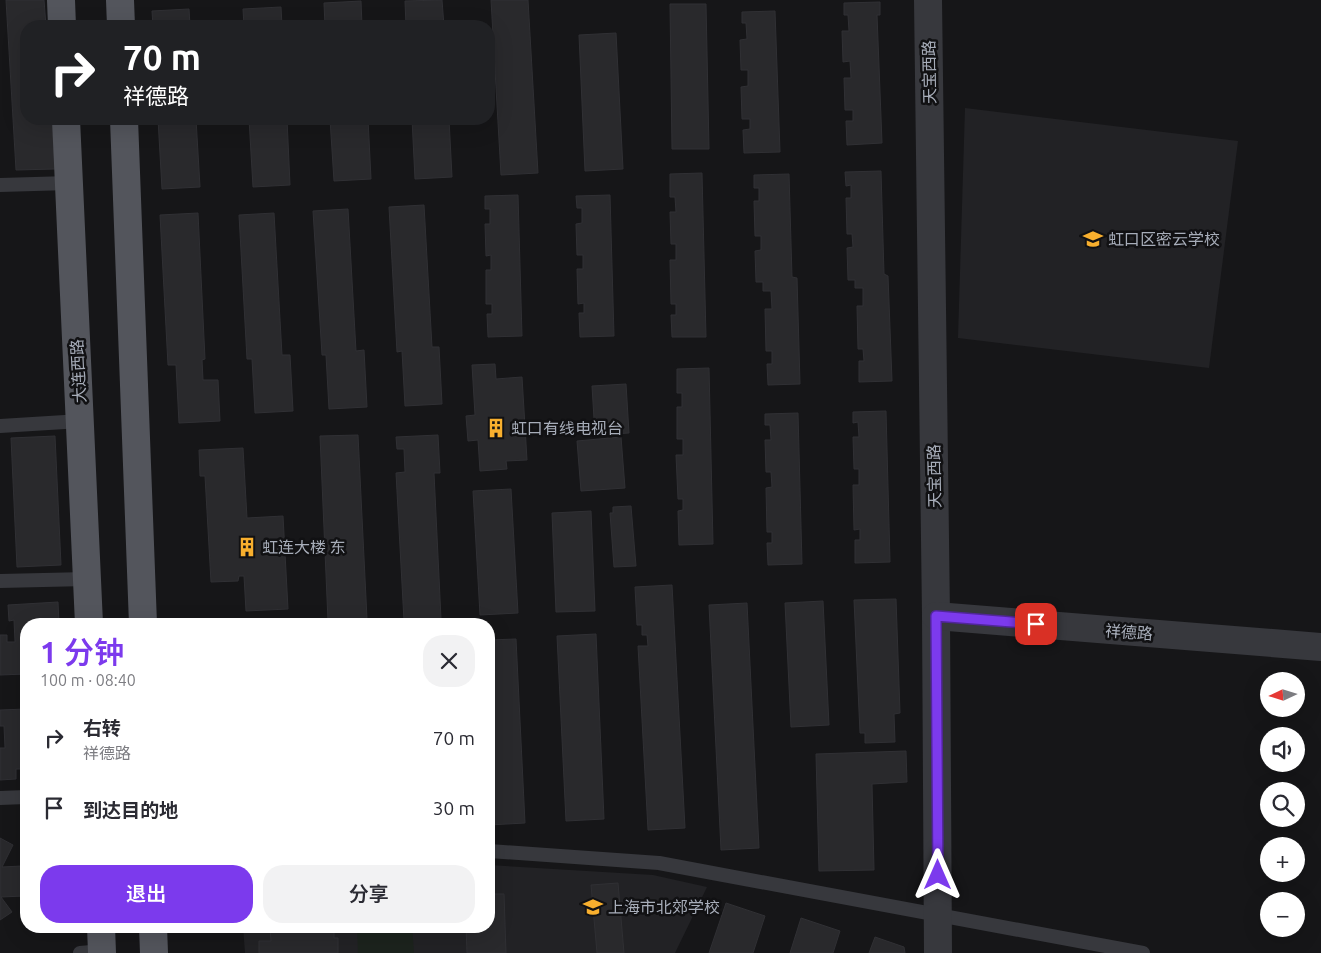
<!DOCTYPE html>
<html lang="zh">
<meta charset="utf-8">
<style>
:root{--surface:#fff;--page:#f2f2f3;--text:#2b2b33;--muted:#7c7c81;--accent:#7c3aed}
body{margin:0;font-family:Ubuntu,"Noto Sans SC",sans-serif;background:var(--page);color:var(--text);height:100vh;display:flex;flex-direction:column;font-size:19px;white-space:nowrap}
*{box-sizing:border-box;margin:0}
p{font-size:16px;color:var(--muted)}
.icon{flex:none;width:28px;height:28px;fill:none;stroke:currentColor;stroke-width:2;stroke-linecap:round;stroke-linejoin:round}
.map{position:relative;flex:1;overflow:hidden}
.drawer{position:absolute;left:20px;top:618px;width:475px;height:315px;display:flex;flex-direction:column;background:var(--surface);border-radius:20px;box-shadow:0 5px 20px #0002}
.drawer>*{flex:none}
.guide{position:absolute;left:20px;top:20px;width:475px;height:105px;border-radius:20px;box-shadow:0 5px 20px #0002;background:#202124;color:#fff;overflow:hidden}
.needle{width:32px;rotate:266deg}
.buttons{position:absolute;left:1260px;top:672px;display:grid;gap:10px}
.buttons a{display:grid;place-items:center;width:45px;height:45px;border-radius:50%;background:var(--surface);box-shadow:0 5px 20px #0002;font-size:25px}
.pin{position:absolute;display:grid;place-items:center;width:42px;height:42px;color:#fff;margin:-21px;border-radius:10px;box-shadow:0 2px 8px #0006}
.me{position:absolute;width:55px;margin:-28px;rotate:0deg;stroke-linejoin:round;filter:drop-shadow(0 0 4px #0008)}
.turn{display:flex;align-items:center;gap:18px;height:105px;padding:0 20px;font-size:22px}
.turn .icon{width:65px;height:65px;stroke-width:2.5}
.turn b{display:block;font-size:35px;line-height:42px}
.round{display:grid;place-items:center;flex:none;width:52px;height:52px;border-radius:20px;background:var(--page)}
.overview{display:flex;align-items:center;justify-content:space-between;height:85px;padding:0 20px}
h1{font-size:30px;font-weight:600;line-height:38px;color:var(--accent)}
.button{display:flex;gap:10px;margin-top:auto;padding:10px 20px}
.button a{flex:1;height:58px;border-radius:20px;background:var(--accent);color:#fff;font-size:20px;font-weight:600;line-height:58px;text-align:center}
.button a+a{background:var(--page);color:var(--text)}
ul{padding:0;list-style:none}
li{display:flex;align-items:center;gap:15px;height:70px;padding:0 20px}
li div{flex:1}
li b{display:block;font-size:19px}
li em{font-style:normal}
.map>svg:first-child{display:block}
.built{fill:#222225}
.green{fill:#1c231d}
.building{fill:#29292c;stroke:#303034}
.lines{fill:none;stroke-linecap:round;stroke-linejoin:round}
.lane{stroke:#37383d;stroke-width:14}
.street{stroke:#37383d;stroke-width:28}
.primary{stroke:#53555c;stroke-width:28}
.route-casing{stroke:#51269a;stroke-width:12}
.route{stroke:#7c3aed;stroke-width:9}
.labels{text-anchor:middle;stroke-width:5;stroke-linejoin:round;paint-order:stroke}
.street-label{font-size:16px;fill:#a7adb9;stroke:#111113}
.poi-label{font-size:16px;fill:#a7adb9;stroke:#111113;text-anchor:start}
</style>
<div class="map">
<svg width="1321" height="953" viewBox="0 0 1321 953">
<rect width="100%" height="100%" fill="#161618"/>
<!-- built -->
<g class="built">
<polygon points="965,108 1238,141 1209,368 958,338"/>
<polygon points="489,865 653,875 707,887 675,953 245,953 243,926 489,926"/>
</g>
<!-- green -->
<polygon class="green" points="357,926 412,926 414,953 358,953"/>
<!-- building -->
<g class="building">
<polygon points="6,0 44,0 46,26 26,26 26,119 52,119 55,169 16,170"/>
<polygon points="442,0 444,26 406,26 405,1"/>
<polygon points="491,0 528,0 538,173 501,175"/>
<polygon points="361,1 362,26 325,26 324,3"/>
<polygon points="880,2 880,15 877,15 882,143 847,145 846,121 853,121 853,110 845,110 844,78 851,78 850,61 843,62 842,31 849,31 848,15 844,15 844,3"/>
<polygon points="670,4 706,4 709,149 672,149"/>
<polygon points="281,7 282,26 244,26 243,9"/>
<polygon points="189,9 190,26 153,26 152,11"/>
<polygon points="775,11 780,152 744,153 743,130 750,129 750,119 742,119 741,87 748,86 748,70 741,70 740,40 747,39 746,23 742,23 742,12"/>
<polygon points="616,33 623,169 585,171 579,35"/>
<polygon points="158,119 196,119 200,187 162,189"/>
<polygon points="249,119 287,119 290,185 253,187"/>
<polygon points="330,119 368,119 371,179 334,181"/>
<polygon points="412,119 449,119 452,177 415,179"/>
<polygon points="881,171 884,274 888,276 892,381 859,382 859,361 864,361 863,349 858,349 857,306 863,306 863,288 855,288 855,280 848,280 847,248 853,247 852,234 847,234 846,198 851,198 851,185 846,186 845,172"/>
<polygon points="702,173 706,337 672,337 671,315 676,315 676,304 671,304 670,260 676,260 676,244 671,244 670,212 676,212 675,197 670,197 670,174"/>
<polygon points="789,174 792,277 797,278 800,384 768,385 767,364 772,364 772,351 766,351 765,309 772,309 771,291 763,291 763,282 756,282 755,251 761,250 761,236 755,236 754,201 759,201 759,188 754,188 754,175"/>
<polygon points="518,195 522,336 488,337 487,314 492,314 492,304 486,304 486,270 491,270 491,255 486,256 485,224 490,224 490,209 485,209 485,196"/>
<polygon points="610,195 614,336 580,337 579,313 584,313 584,303 578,304 577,269 583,269 583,255 577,255 576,224 582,223 582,208 577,208 576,196"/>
<polygon points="424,205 432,347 439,347 442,404 405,406 402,351 397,352 389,207"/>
<polygon points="348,209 356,351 364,350 367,407 329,409 326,355 322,355 313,211"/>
<polygon points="198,213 205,359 202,360 203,380 218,380 220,421 179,423 176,365 168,365 160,215"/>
<polygon points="274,213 282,355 290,355 293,411 255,413 252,359 247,359 239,215"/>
<polygon points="495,364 496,379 522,377 527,460 506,461 507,469 480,471 478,440 468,441 466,416 475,415 472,365"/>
<polygon points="709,368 713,544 679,545 678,511 683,510 683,499 678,499 676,455 683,455 683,439 677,439 677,407 682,407 682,393 677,393 677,369"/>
<polygon points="626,384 629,433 595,435 592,386"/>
<polygon points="886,411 890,562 855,563 855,540 860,540 860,529 854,530 853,485 859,485 859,469 854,469 853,437 859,437 858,422 853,423 853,412"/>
<polygon points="798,413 802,564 768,565 767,543 772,543 772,532 767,532 766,488 772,487 771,472 766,472 765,440 771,440 770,425 765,425 765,414"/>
<polygon points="358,435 367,619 328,621 320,436"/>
<polygon points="438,435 440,473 434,473 441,619 404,621 396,473 405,472 404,449 397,449 396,437"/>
<polygon points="55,436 61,565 17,567 11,438"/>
<polygon points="621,437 625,488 581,491 577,441"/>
<polygon points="243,448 247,518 283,516 288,609 246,611 244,576 239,576 238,581 211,582 205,476 200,476 199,450"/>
<polygon points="511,489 518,613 480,615 473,491"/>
<polygon points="631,506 636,566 614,567 610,513 613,513 613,507"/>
<polygon points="591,511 595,611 556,612 552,513"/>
<polygon points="672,585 685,828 648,830 638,646 648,646 647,635 642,635 642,625 637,625 635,587"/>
<polygon points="896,599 900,713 894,714 895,742 865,743 865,733 860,733 854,600"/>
<polygon points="823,601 829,725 791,727 785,603"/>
<polygon points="58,602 59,624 26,624 26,674 0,675 0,635 7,635 7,642 15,642 14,620 9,621 8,605"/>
<polygon points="747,603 759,848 721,850 709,605"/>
<polygon points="596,634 604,819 566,821 557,636"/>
<polygon points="516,639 525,823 489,825 489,640"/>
<polygon points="26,709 26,769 16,769 16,779 0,780 0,748 5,748 4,726 0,726 0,710"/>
<polygon points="906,751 907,782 872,784 874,870 819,871 816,754"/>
<polygon points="0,838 13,845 2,867 22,866 21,839 26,838 26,922 24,896 1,897 12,912 0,920"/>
<polygon points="618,883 624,953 597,953 591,885"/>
<polygon points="489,894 504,894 506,953 467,953 466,926 489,926"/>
<polygon points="726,903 765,916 753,953 709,953"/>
<polygon points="801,918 840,931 833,953 790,953"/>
<polygon points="270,926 334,926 334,938 338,938 338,953 259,953 259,941 271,941"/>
<polygon points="875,937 904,947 905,953 869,953"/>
</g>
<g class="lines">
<!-- lane -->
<g class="lane">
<polyline points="0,185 69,183"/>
<polyline points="0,426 81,421"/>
<polyline points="0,581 87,579"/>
<polyline points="0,798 26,797"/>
<polyline points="489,851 659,863 1143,953"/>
<polyline points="80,953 102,951"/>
</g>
<!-- street -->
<g class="street">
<polyline points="928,0 936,616 938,953"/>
<polyline points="936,616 1321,647"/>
</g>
<!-- primary -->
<g class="primary">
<polyline points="61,0 62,26"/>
<polyline points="120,0 121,26"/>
<polyline points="66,119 89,624"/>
<polyline points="124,119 143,624"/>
<polyline points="101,926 102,953"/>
<polyline points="153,926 154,953"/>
</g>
</g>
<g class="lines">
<defs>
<polyline id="route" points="938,875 936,616 1036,624"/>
</defs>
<!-- route casing -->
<use href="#route" class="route-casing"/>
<!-- route -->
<use href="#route" class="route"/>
</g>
<!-- icons -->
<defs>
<symbol id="school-bare" viewBox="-9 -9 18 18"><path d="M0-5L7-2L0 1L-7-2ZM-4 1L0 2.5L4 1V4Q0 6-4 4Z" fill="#f8af2e" stroke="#111113" stroke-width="2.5" paint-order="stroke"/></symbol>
<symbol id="building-bare" viewBox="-9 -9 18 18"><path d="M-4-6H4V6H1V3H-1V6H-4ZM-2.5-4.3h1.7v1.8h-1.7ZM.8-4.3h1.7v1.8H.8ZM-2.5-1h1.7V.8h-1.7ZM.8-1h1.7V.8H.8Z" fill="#f8af2e" stroke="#111113" stroke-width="2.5" paint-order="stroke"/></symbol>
</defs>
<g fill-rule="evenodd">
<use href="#school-bare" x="1079" y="225" width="28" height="28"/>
<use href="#building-bare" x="482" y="414" width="28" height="28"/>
<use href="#building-bare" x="233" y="533" width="28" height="28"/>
<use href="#school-bare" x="579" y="893" width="28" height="28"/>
</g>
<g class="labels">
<!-- street labels -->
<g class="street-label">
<text transform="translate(929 72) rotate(-91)" y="6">天宝西路</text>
<text transform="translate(78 371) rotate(-93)" y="6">大连西路</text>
<text transform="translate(934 476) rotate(-91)" y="6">天宝西路</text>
<text transform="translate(1129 632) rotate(4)" y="6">祥德路</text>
</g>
<!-- poi labels -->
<g class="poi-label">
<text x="1108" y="245">虹口区密云学校</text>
<text x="511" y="434">虹口有线电视台</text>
<text x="262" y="553">虹连大楼 东</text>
<text x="608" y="913">上海市北郊学校</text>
</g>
</g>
</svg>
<div class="buttons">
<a><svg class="needle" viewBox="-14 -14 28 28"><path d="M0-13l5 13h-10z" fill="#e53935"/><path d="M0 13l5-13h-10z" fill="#7c7c81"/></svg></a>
<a><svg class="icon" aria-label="sound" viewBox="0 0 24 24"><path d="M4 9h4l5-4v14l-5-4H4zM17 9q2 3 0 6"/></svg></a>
<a><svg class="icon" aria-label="search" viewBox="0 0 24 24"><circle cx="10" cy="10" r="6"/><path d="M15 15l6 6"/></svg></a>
<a>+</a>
<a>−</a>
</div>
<div class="pin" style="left:1036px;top:624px;background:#d93025"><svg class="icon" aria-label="arrive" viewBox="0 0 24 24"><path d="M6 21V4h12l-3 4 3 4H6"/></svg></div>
<svg class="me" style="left:938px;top:875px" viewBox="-20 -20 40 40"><path d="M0-17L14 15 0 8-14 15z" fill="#7c3aed" stroke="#fff" stroke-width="4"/></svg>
<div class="guide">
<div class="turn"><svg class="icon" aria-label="right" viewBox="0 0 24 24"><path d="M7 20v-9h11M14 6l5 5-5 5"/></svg><div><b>70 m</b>祥德路</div></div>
</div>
<section class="drawer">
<div class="overview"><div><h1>1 分钟</h1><p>100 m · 08:40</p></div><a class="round"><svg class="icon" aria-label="close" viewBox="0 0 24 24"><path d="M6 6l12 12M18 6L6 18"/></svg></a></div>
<ul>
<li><svg class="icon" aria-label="right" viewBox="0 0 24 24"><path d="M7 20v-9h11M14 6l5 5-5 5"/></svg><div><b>右转</b><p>祥德路</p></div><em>70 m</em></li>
<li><svg class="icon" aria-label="arrive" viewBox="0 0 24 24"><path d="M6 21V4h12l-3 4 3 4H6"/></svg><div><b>到达目的地</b></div><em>30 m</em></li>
</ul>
<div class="button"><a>退出</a><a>分享</a></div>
</section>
</div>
